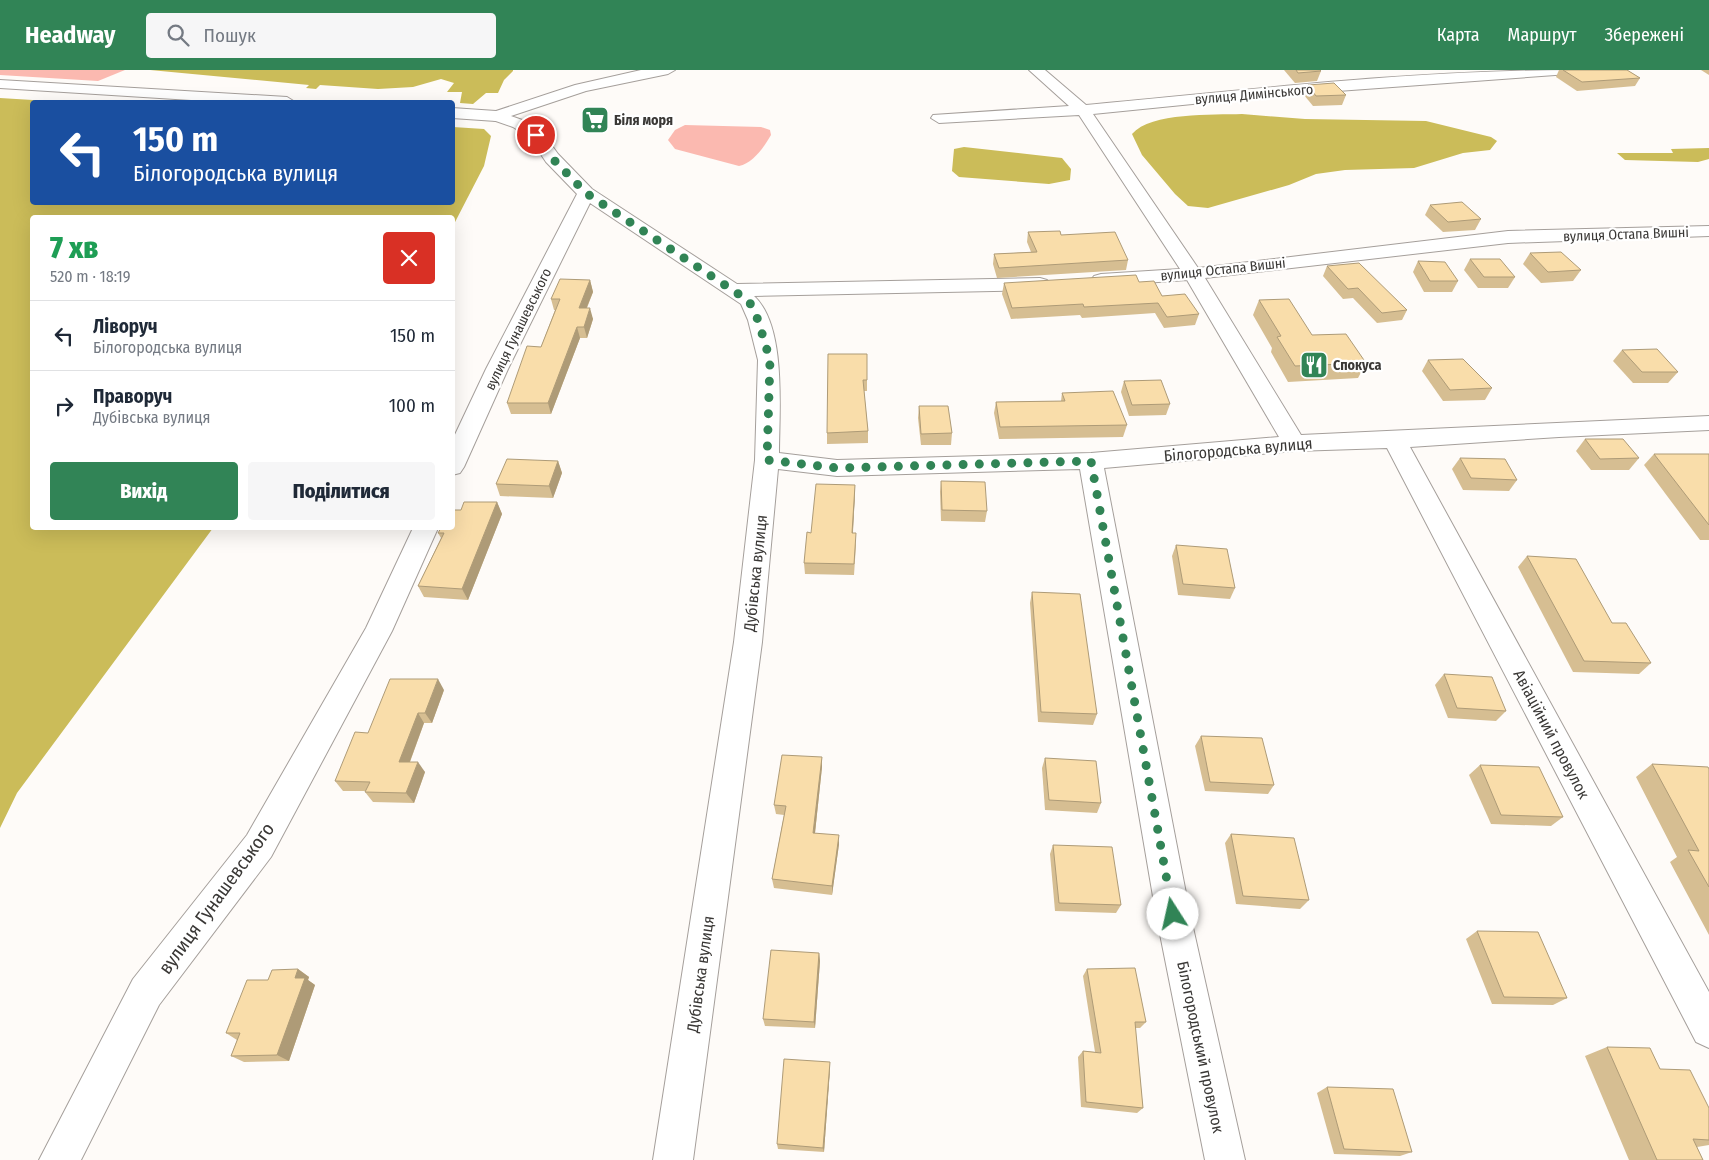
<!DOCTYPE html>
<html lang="uk">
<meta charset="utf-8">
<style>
:root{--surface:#fff;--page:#f6f6f7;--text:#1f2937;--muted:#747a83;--line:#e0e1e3;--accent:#318456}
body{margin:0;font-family:"Fira Sans Condensed",sans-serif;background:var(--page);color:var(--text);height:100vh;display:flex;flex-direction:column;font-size:19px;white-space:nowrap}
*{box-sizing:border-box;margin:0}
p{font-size:16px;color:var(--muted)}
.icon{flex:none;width:28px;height:28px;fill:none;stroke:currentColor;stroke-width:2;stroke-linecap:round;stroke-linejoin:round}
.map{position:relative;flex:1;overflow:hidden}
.sheet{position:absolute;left:30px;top:145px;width:425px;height:315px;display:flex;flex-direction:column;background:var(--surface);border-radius:5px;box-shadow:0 5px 20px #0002}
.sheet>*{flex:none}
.top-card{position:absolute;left:30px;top:30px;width:425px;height:105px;border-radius:5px;box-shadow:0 5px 20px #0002;background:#1a4fa0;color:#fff;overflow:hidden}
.pin{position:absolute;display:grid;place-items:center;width:42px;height:42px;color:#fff;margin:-21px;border:2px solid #fff;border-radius:50%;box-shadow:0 1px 5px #0007}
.me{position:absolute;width:55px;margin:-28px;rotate:350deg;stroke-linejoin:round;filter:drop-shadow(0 0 4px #0008)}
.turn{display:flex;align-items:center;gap:18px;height:105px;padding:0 20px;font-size:22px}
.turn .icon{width:65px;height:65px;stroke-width:2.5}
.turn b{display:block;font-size:35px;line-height:42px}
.round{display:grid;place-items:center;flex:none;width:52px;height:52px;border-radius:5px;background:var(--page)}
.summary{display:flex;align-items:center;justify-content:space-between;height:85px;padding:0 20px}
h1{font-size:30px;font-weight:800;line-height:38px;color:#1e9e55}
.primary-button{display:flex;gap:10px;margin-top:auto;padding:10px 20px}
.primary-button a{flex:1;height:58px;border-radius:5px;background:var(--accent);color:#fff;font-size:20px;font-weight:800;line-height:58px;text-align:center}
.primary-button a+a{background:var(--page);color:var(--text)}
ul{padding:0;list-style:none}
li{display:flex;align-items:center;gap:15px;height:70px;padding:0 20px;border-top:1px solid var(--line)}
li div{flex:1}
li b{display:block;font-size:19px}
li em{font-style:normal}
header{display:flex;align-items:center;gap:30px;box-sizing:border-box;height:70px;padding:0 25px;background:var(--accent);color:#fff}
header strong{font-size:24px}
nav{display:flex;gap:28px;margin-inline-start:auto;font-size:18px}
.search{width:350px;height:45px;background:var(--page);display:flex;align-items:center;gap:12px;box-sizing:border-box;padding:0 18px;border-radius:5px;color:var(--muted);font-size:19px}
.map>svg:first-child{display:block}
.green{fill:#fbb9b0}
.water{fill:#cbbc59}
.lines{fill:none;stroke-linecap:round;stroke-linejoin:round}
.street-casing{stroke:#a59f9b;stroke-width:2}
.secondary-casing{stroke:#a59f9b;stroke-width:2}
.street{fill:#fff;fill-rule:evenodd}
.secondary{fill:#fff;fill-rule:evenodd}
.wall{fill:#d6be92}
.shaded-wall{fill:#ae9b77}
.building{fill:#f9ddaa;stroke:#ae9b77}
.route{stroke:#318456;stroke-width:9;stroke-dasharray:0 16.2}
.labels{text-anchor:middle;stroke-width:4.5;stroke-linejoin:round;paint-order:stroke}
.far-street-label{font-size:14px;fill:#3a3836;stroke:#fff}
.far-poi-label{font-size:14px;font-weight:bold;fill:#3a3836;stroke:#fff;text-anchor:start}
.street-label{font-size:16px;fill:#3a3836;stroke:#fff}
.near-street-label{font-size:19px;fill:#3a3836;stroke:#fff}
</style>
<header>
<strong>Headway</strong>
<div class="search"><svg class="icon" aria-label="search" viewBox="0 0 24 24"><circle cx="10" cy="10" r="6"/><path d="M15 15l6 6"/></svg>Пошук</div>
<nav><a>Карта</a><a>Маршрут</a><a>Збережені</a></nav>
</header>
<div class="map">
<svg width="1709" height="1090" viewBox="0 0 1709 1090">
<rect width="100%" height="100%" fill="#fefbf8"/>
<!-- green -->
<g class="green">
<polygon points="0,0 125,0 98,11 0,5"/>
<path d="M 685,55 L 761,57 L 770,60 L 771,65 C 764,77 753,93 739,96 L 675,79 L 668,70 L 675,60 Z"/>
</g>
<!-- water -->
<g class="water">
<polygon points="150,0 513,0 513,1 504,10 498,23 486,23 473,34 460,33 462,22 447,22 454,13 441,9 413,17 378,19 320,15 316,19 306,18 309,15"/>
<polygon points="0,28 65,32 32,32 32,132 452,132 453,57 484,59 491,66 484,96 453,156 452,148 32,148 32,458 213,458 17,723 0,758"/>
<path d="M 1242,44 L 1305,49 L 1426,51 L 1491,67 L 1497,71 L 1490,80 L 1463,83 L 1414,98 L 1345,100 L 1316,104 L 1289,115 L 1208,138 L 1188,136 L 1175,124 L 1142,85 L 1132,64 C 1151,42 1213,45 1242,44 Z"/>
<polygon points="964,77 1062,88 1071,99 1070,110 1049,114 959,107 952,101 954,79"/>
<polygon points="1709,78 1709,89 1698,92 1625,90 1617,83 1673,83 1671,79"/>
</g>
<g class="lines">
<defs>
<g id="street">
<path d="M 641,0 L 675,0 L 668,4 L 586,21 L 511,46 L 525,51 L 542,62 L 558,84 L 592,119 L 737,214 L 1040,208 L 1047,210 L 1050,214 L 1047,218 L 1040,220 L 754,226 C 787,256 779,342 779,383 L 837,390 L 1091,383 L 1279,367 L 1187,210 L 1101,216 L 1094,214 L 1091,210 L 1094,206 L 1101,204 L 1180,199 L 1079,45 L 939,53 L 931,48 L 933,45 L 1069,36 L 1029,0 L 1045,0 L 1086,35 C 1249,20 1413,0 1576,0 L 1569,4 L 1283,25 L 1093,44 L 1198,198 L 1508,161 L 1709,156 L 1709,166 L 1508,173 L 1205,208 L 1301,365 L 1709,346 L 1709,360 L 1559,367 L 1410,377 L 1709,922 L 1709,978 L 1696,972 L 1387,378 L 1294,381 L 1104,398 L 1190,844 L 1245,1090 L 1205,1090 L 1156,844 L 1080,399 L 837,406 L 778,399 L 762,572 L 693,1090 L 653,1090 L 734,572 L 755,390 L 758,290 L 748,250 L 741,234 L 590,133 L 508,299 L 464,397 L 460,403 L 452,405 L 452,371 L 486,299 L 577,124 L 546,92 L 530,68 L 513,57 L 490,49 L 488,46 L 490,43 L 575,15 Z"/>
<polygon points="413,458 438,458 392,561 271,787 159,935 81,1090 39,1090 133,909 247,765 366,558"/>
</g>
<g id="secondary">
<polygon points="0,10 287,27 295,32 223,32 0,18"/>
<polygon points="452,38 496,41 504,46 496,51 452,48"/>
</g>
</defs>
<!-- street casing -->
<use href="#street" class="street-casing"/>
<!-- secondary casing -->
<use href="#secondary" class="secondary-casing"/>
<!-- street -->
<use href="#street" class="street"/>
<!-- secondary -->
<use href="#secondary" class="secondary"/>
</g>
<!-- wall -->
<g class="wall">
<polygon points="1284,0 1320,0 1321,1 1317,11 1295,13"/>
<polygon points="1559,0 1627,0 1640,8 1635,16 1577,21 1556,7"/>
<polygon points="1701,0 1709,0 1709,5"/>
<polygon points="1308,15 1346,25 1342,35 1313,36 1304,25"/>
<polygon points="1430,135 1481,149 1475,160 1443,162 1425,145"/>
<polygon points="1028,162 1061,165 1128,190 1126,200 997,208 993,194 994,184 1031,182 1027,172"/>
<polygon points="1530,183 1581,200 1573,211 1541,213 1523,194"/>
<polygon points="1470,189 1515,207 1508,218 1478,218 1464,200"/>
<polygon points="1418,191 1458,211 1452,222 1424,222 1413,202"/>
<polygon points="1327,196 1407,240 1402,250 1377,253 1353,228 1343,229 1323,206"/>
<polygon points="590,210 593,222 587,238 593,249 587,268 580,268 551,344 511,344 507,333 541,277 555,240 554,240 551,229"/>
<polygon points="1139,212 1162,226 1199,244 1195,255 1164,258 1155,243 1082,248 1080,245 1011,249 1002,224 1004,213"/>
<polygon points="1259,230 1312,265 1366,293 1358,308 1288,312 1271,282 1272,278 1253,245"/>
<polygon points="1622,280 1678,302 1668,313 1633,313 1613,291"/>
<polygon points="867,284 867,321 864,321 868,361 868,373 827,374 827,363"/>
<polygon points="1428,290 1492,318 1485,330 1443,331 1422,301"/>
<polygon points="1124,311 1170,334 1166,345 1129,346 1121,322"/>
<polygon points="1062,323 1127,355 1123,367 999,369 994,343 996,332 1061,331"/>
<polygon points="919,336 952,363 951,375 921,375 918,348"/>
<polygon points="1585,369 1639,388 1629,400 1591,400 1576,381"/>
<polygon points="1654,384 1709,384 1709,470 1700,470 1644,395"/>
<polygon points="1460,388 1517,410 1509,421 1463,420 1452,399"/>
<polygon points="558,391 562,403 553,428 500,426 496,414"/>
<polygon points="941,411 987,441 985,452 941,451 940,422"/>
<polygon points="855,415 853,463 856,475 854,505 805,504 804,493 811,463"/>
<polygon points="497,432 502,444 468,530 424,527 418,516 441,468 438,463"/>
<polygon points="1176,475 1235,518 1230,529 1178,525 1172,486"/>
<polygon points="1527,486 1612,553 1651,593 1639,604 1573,602 1518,497"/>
<polygon points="1032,522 1097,644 1093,655 1038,652 1030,533"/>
<polygon points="1444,604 1506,641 1496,651 1448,648 1435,615"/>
<polygon points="444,620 432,653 424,653 410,692 425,702 414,733 373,732 365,722 366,721 343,721 335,711 368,663"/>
<polygon points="1201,666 1274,715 1268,724 1205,721 1195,676"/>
<polygon points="822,687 822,697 815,763 839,774 832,825 774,818 772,809 784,745 776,744 774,735"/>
<polygon points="1045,688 1101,733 1097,743 1045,740 1042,698"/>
<polygon points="1652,694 1709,699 1709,865 1670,792 1677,787 1636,707"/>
<polygon points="1480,695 1563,747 1551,756 1491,754 1469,705"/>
<polygon points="1231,764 1309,830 1300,839 1236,834 1225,773"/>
<polygon points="1053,775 1121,835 1116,843 1055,841 1050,784"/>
<polygon points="1477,861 1567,928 1553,935 1492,934 1466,869"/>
<polygon points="819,883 820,891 815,958 765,956 763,949"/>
<polygon points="298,899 309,907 308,910 315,915 289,991 244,992 231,986 237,970 226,963 268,910"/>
<polygon points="1087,899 1146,952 1140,958 1135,958 1143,1038 1137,1043 1081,1037 1078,987 1083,981 1095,982 1083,906"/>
<polygon points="1607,977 1660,999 1709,1038 1709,1075 1697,1077 1703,1090 1629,1090 1585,986"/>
<polygon points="830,999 824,1082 778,1079 777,1074"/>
<polygon points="1327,1017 1412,1082 1400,1086 1334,1084 1317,1023"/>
</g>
<!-- shaded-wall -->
<g class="shaded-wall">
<polygon points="590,210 593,222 582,249 579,238"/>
<polygon points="590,238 593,249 587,268 584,257"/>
<polygon points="577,257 580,268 551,344 548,333"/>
<polygon points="558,391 562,403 553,428 549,416"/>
<polygon points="855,415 855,426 852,475 852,463"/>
<polygon points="497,432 502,444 468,530 462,519"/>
<polygon points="438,609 444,620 432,653 425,643"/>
<polygon points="418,643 424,653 406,702 399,692"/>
<polygon points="822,687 822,697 814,772 813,763"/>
<polygon points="418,692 425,702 414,733 406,723"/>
<polygon points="839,765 839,774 832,825 832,816"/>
<polygon points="819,883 820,891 815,958 814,952"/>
<polygon points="298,899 309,907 308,910 315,915 289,991 277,985 295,908"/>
<polygon points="830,992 830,999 824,1082 823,1078"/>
</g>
<!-- building -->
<g class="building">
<polygon points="1296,0 1320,0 1321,1 1298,3"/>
<polygon points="1563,0 1627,0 1640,8 1582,12"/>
<polygon points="1334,13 1346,25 1316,26 1308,15"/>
<polygon points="1462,132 1481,149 1448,152 1430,135"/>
<polygon points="1060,161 1061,165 1115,162 1128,190 999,198 994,184 1037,182 1028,162"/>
<polygon points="1561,182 1581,200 1548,202 1530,183"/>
<polygon points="1470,189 1500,189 1515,207 1484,207"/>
<polygon points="1418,191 1445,192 1458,211 1430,211"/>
<polygon points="1359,193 1407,240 1382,243 1358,218 1348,219 1327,196"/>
<polygon points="1136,205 1139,212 1154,211 1162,226 1185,224 1199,244 1167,247 1158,233 1084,237 1083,234 1012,238 1004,213"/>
<polygon points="560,209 590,210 579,238 590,238 584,257 577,257 548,333 507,333 527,276 541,277 560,229 551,229"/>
<polygon points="1289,229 1312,265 1346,264 1366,293 1295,296 1277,267 1281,266 1259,230"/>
<polygon points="1657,279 1678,302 1642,302 1622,280"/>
<polygon points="828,284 867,284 867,310 863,310 868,361 827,363"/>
<polygon points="1463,289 1492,318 1450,320 1428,290"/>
<polygon points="1161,310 1170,334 1132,335 1124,311"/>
<polygon points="1113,321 1127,355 1000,357 996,332 1065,331 1062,323"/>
<polygon points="919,336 948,336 952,363 921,364"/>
<polygon points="1585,369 1623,369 1639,388 1600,389"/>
<polygon points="1654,384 1709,384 1709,455"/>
<polygon points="1460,388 1505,389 1517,410 1471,408"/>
<polygon points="507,389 558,391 549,416 496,414"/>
<polygon points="941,411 985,412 987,441 942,440"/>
<polygon points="816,414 855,415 852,463 856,463 854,494 804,493 807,462 811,463"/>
<polygon points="464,432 497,432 462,519 418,516 444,463 438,463 441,458 452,458 452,440 461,440"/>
<polygon points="1176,475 1227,479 1235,518 1183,514"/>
<polygon points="1527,486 1576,489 1612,553 1626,553 1651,593 1584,591"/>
<polygon points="1032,522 1080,524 1097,644 1041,642"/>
<polygon points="1444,604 1492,607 1506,641 1457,638"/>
<polygon points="390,609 438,609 425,643 418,643 399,692 418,692 406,723 365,722 370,712 335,711 355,662 368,663"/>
<polygon points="1201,666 1262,668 1274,715 1210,712"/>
<polygon points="782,685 822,687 813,763 839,765 832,816 772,809 786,736 774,735"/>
<polygon points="1045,688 1096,691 1101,733 1049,730"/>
<polygon points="1652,694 1708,697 1709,699 1709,817 1688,780 1699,781"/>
<polygon points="1480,695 1539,697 1563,747 1501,745"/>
<polygon points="1231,764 1294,768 1309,830 1243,826"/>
<polygon points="1053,775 1112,777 1121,835 1059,833"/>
<polygon points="1477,861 1538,862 1567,928 1504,927"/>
<polygon points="771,880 819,883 814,952 763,949"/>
<polygon points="1135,898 1146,952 1135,952 1143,1038 1086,1032 1083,981 1101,983 1087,899"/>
<polygon points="298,899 295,908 305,908 277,985 231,986 240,963 226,963 247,910 268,910 272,900"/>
<polygon points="1607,977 1650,978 1660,999 1690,1000 1709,1038 1709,1070 1693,1069 1703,1090 1657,1090"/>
<polygon points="784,989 830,992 823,1078 777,1074"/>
<polygon points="1327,1017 1393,1019 1412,1082 1344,1079"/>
</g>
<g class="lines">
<!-- route -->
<polyline class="route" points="536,65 552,88 586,123 749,231 758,250 770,290 767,390 837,398 1091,391 1173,844"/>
</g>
<!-- icons -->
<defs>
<symbol id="supermarket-square" viewBox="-11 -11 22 22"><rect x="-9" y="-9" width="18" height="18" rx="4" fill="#318456" stroke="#fff"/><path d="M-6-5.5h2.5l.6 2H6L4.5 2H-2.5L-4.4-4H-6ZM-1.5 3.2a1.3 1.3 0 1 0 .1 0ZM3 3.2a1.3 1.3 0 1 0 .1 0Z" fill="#fff"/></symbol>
<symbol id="restaurant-square" viewBox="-11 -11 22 22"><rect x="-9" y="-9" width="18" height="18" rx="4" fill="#318456" stroke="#fff"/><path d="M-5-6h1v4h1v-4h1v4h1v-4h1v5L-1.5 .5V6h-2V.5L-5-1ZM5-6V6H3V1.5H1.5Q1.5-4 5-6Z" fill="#fff"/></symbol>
</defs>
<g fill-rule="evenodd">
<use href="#supermarket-square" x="579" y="34" width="32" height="32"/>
<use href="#restaurant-square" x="1298" y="279" width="32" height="32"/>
</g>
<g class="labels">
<!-- far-street labels -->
<g class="far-street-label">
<text transform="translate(1254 24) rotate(-5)" y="5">вулиця Димінського</text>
<text transform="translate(1626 164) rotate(-2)" y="5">вулиця Остапа Вишні</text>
<text transform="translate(1223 199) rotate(-6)" y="5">вулиця Остапа Вишні</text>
<text transform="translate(518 259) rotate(-64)" y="5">вулиця Гунашевського</text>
</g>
<!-- far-poi labels -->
<g class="far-poi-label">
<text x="614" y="55">Біля моря</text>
<text x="1333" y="300">Спокуса</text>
</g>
<!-- street labels -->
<g class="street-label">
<text transform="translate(1238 379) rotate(-5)" y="6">Білогородська вулиця</text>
<text transform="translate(755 503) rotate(-84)" y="6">Дубівська вулиця</text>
<text transform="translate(1552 664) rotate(62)" y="6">Авіаційний провулок</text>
<text transform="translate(700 904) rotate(-82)" y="6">Дубівська вулиця</text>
<text transform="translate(1201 977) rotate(78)" y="6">Білогородський провулок</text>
</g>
<!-- near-street labels -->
<g class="near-street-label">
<text transform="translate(216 828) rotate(-54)" y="7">вулиця Гунашевського</text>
</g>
</g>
</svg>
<div class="pin" style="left:536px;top:65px;background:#d93025"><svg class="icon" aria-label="arrive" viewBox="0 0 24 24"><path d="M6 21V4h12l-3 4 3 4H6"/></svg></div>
<svg class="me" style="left:1173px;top:844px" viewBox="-20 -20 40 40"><circle r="19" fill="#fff"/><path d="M0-13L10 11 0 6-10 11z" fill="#318456"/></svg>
<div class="top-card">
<div class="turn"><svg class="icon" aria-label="left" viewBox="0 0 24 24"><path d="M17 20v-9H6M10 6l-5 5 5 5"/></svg><div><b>150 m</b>Білогородська вулиця</div></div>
</div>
<section class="sheet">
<div class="summary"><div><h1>7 хв</h1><p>520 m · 18:19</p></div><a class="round" style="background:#d93025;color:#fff"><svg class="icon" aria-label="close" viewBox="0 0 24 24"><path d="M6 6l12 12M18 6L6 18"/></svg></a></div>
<ul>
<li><svg class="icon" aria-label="left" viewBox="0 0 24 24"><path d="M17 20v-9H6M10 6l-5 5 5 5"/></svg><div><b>Ліворуч</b><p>Білогородська вулиця</p></div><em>150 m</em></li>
<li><svg class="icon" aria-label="right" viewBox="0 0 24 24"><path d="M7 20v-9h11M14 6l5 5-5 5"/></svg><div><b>Праворуч</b><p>Дубівська вулиця</p></div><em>100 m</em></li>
</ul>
<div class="primary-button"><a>Вихід</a><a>Поділитися</a></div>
</section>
</div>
